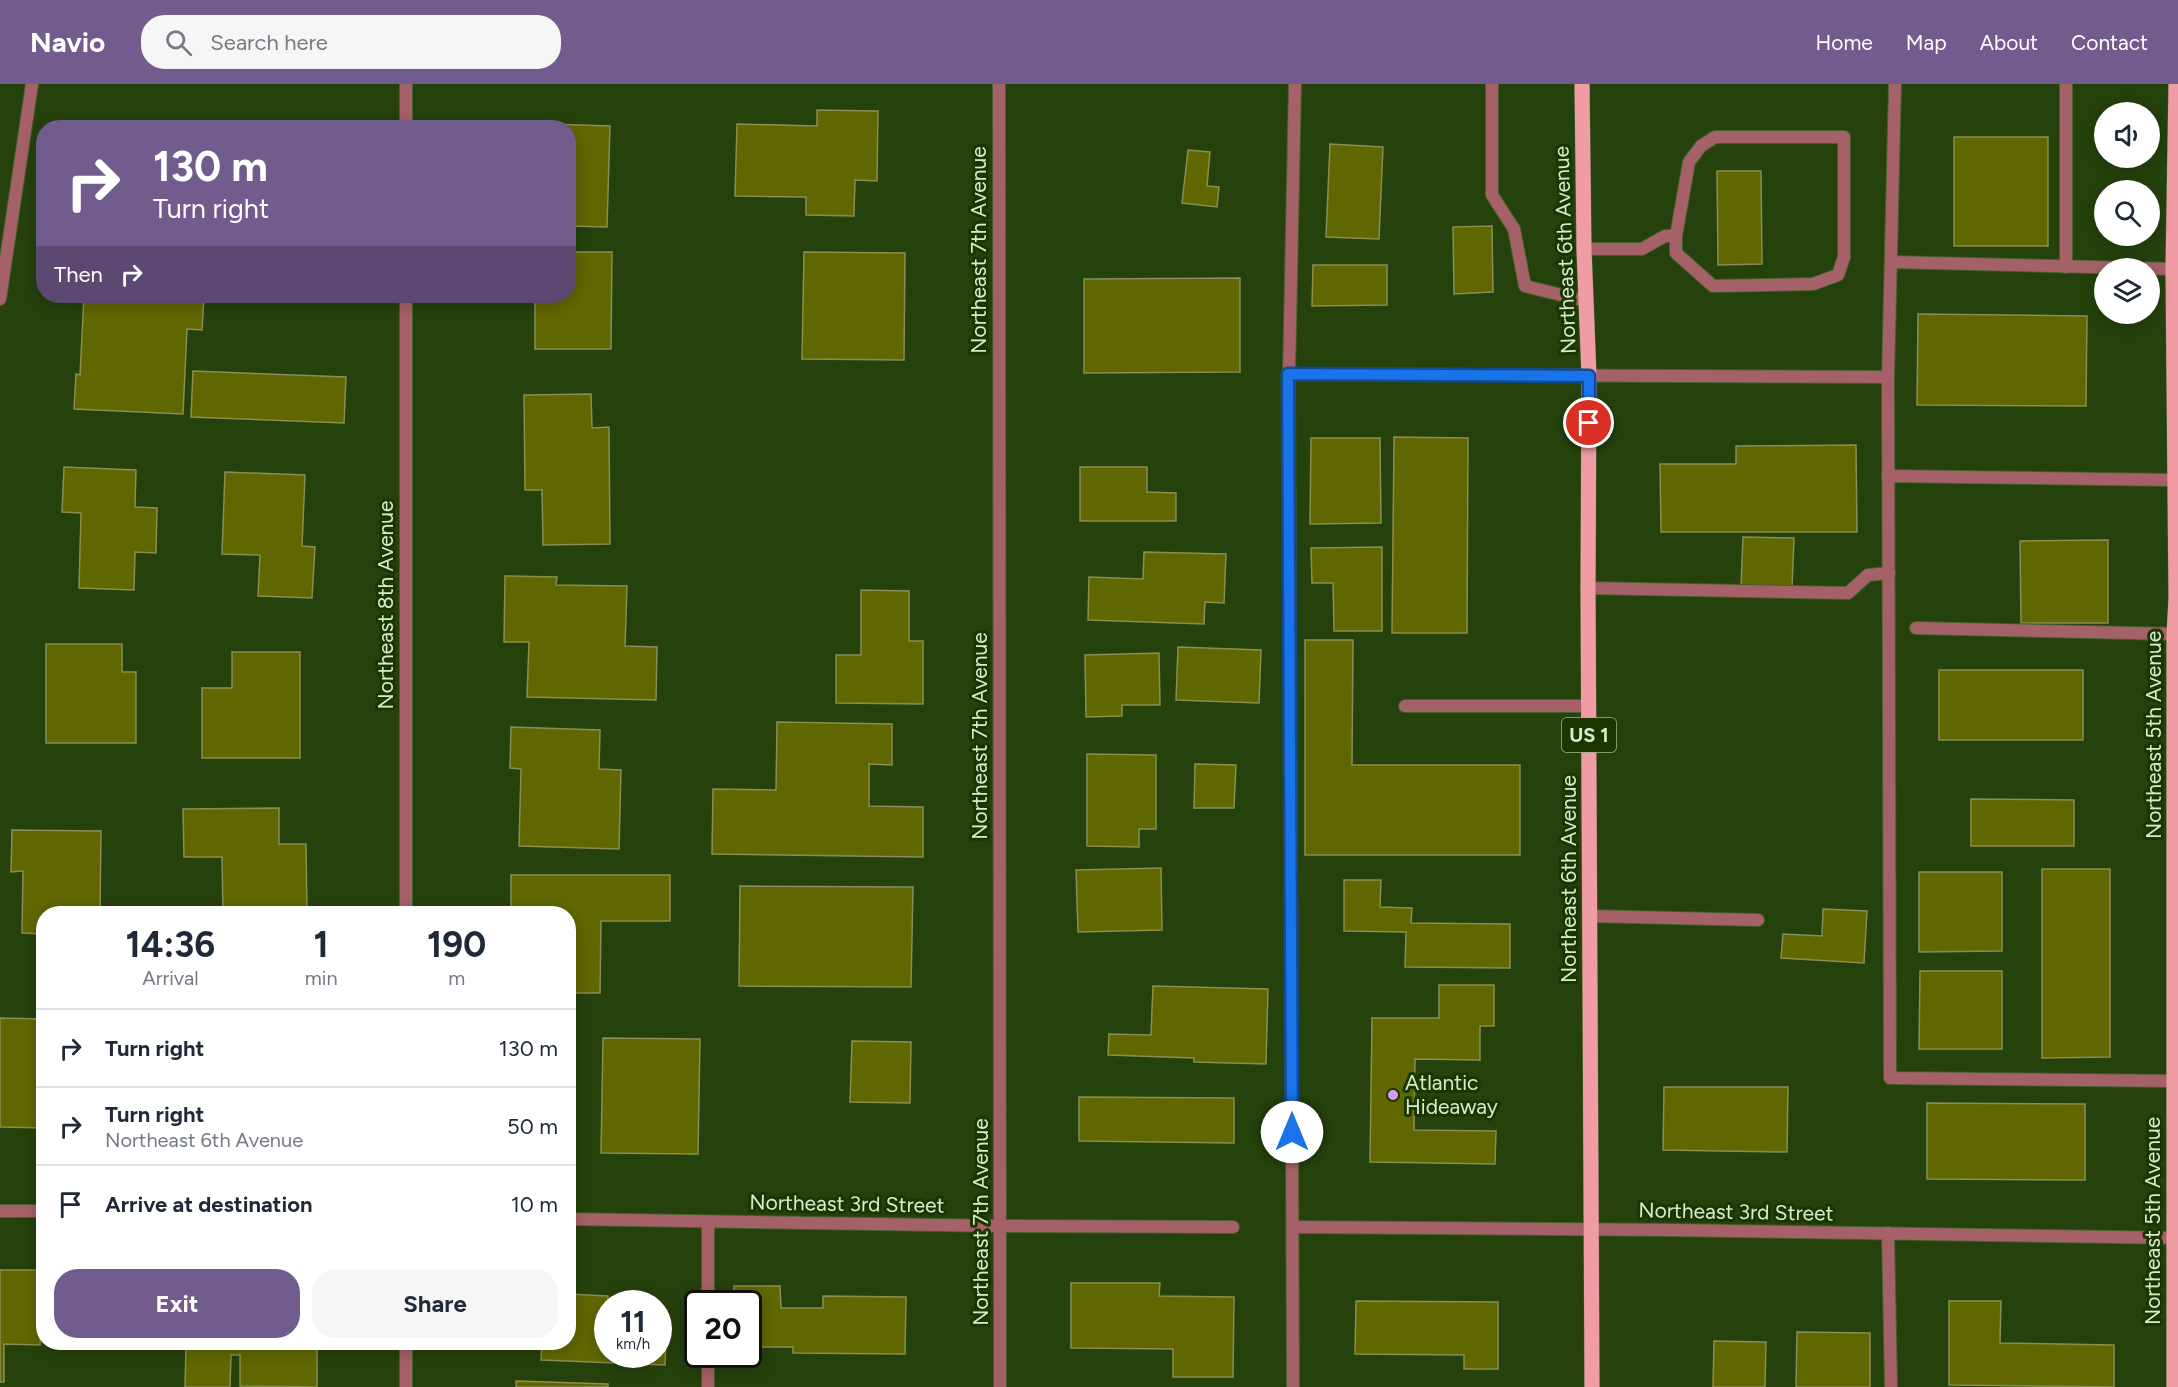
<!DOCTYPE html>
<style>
:root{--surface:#fff;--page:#f6f6f7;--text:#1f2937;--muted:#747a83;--line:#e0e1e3;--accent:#725c8e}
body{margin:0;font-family:Figtree,sans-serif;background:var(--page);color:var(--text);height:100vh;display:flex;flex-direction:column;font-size:22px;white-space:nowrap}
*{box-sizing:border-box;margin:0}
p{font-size:20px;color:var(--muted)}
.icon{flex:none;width:33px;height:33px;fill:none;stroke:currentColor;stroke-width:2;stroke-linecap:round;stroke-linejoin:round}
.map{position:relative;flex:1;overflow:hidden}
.side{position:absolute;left:36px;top:822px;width:540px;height:444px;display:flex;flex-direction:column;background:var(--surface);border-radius:24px;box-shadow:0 3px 15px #0003}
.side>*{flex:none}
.banner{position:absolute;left:36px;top:36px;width:540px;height:183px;border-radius:24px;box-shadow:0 3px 15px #0003;background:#725c8e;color:#fff;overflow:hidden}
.controls{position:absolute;left:2094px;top:18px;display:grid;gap:12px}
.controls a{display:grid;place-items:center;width:66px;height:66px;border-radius:50%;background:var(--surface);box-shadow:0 3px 15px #0003;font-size:30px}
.speed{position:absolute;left:594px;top:1206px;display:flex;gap:12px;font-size:30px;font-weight:700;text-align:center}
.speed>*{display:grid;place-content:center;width:78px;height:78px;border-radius:50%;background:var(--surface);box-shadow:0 3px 15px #0003;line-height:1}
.speed small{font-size:15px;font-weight:400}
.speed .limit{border:3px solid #111;border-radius:9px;background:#fff;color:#111}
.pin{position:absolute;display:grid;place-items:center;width:51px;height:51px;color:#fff;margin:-26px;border:3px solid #fff;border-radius:50%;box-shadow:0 2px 6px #0007}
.me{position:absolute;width:66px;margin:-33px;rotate:0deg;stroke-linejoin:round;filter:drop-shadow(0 0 4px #0008)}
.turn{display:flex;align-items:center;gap:21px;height:126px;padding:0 18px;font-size:27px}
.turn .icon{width:78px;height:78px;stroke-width:2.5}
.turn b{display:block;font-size:42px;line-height:51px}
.then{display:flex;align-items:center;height:57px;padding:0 18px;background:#0003;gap:12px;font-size:22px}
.eta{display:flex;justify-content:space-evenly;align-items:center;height:102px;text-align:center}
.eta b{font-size:36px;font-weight:700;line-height:42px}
.button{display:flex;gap:12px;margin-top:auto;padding:12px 18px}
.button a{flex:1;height:69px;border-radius:24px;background:var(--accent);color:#fff;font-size:24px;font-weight:700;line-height:69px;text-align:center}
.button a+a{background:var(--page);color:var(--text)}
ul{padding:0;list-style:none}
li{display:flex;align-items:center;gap:18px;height:78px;padding:0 18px;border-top:2px solid var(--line)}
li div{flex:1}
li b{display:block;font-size:22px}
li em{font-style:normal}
header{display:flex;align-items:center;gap:36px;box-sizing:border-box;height:84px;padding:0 30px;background:var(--accent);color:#fff}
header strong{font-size:28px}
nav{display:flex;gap:33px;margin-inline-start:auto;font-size:21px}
.search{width:420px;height:54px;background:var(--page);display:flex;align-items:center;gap:15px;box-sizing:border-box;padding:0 21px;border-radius:24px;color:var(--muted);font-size:22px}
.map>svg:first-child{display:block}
.building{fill:#616700;stroke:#888f50;stroke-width:1.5}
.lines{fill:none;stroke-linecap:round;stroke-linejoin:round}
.service-casing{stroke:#45602f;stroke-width:14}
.minor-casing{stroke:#45602f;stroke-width:14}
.primary-casing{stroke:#45602f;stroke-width:16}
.service{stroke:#a66168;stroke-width:12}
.minor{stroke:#a66168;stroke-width:12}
.primary{stroke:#f09ca4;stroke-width:15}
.route-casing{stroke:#114b97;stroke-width:15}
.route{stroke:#1a73e8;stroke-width:10}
.poi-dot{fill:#d89af8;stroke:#1a3700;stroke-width:2}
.labels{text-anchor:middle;stroke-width:6;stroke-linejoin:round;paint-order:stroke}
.shield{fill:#1a3700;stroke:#a0b590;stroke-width:1.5}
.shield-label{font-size:20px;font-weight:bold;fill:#d9ebce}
.street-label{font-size:21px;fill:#d9ebce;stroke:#1a3700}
.poi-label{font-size:21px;fill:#d9ebce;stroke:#1a3700;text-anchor:start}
</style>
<header>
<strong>Navio</strong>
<div class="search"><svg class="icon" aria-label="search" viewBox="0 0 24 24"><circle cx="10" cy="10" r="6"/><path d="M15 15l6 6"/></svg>Search here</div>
<nav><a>Home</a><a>Map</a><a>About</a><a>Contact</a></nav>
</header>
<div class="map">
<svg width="2178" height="1303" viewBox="0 0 2178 1303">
<rect width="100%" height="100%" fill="#25410c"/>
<!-- building -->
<g class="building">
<polygon points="817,26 878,27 877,97 855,96 854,132 806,131 806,113 735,112 737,40 817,42"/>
<polygon points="517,39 610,42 607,143 568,142 568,44 517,44"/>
<polygon points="122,41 190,44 122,44"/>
<rect x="1954" y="53" width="94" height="109"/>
<polygon points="1330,60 1383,63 1379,155 1326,153"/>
<polygon points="1188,66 1210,68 1207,102 1219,103 1217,123 1182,119"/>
<polygon points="1717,87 1761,87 1762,180 1718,181"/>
<polygon points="1492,142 1493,208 1454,210 1453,143"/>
<polygon points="568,168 612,168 611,265 535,265 535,212 568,212"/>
<polygon points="804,168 905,169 904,276 802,275"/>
<polygon points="1313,181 1387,181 1387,221 1312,222"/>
<polygon points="1240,194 1240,288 1084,289 1084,195"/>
<polygon points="84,212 204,212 202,246 187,245 183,330 74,325 76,290 80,291"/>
<polygon points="1918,230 2087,232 2086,322 1917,321"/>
<polygon points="193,287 346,293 344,339 191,333"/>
<polygon points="591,310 592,344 609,343 610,460 543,461 542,406 525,406 524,311"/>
<polygon points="1394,353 1468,354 1467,549 1392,549"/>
<polygon points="1311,354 1380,354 1381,439 1310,440"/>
<polygon points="1856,361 1857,448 1661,448 1660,380 1736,380 1736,362"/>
<polygon points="64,383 136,386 135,423 157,424 156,469 135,468 134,506 79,504 81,429 62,428"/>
<polygon points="1080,383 1147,383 1147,408 1176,409 1176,437 1080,437"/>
<polygon points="225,388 305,391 302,462 315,463 312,514 258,512 260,471 222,470"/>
<polygon points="1743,453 1794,454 1792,504 1741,502"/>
<polygon points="2108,456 2108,539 2021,539 2020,457"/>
<polygon points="1382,463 1382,547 1334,547 1333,499 1312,499 1311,464"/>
<polygon points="1144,468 1226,470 1224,519 1205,518 1204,540 1088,536 1089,493 1143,495"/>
<polygon points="505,492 557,493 556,501 627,502 625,562 657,563 656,616 527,613 529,558 504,558"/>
<polygon points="861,506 909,507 909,557 923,557 923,620 836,619 836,571 861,571"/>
<polygon points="1305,556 1353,556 1352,681 1520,681 1520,771 1305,771"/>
<polygon points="46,560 122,560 122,588 136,588 136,659 46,659"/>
<polygon points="1178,563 1261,566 1259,619 1176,616"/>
<polygon points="232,568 300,568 300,674 202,674 202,604 232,604"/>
<polygon points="1159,569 1160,621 1122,621 1122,632 1086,633 1085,571"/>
<rect x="1939" y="586" width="144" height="70"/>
<polygon points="777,638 892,640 892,681 869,680 869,722 923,723 923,773 712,770 713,705 776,706"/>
<polygon points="511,643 600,646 599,685 621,686 619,765 519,762 521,685 510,684"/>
<polygon points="1087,670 1156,671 1156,745 1139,745 1139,763 1087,762"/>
<polygon points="1195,680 1236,681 1234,724 1194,724"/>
<polygon points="1971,715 2074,716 2074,762 1971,762"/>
<polygon points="279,724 279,760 306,760 307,830 223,830 222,773 184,773 183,725"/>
<polygon points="12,746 101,747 100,830 44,830 44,850 22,849 23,787 11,788"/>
<polygon points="1161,784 1162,846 1078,848 1076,786"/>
<polygon points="2042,785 2110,785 2110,973 2042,974"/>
<polygon points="1919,788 2002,788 2002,867 1919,868"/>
<polygon points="511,791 670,791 670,837 601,837 600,909 568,909 568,830 511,830"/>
<polygon points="1344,796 1381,796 1380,823 1412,824 1411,839 1510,840 1510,884 1405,883 1406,848 1344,847"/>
<polygon points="740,802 913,803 911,903 739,902"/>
<polygon points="1823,825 1867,827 1864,879 1781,874 1783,850 1822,852"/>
<polygon points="1920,887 2002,887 2002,965 1919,965"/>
<polygon points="1439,901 1494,901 1494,942 1480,942 1480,976 1415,975 1414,1046 1496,1047 1495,1080 1370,1078 1372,934 1439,934"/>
<polygon points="1153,902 1268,905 1266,980 1194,978 1194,974 1108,971 1109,950 1151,951"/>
<polygon points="0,934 44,935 44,1044 0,1043"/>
<polygon points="568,938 572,938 571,1064 568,1064"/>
<polygon points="603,954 700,955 698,1070 601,1069"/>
<polygon points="852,957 911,958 910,1019 850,1018"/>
<polygon points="1664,1003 1788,1003 1787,1068 1663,1066"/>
<polygon points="1079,1013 1234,1014 1234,1059 1079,1057"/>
<polygon points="1927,1019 2085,1020 2085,1096 1927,1095"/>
<polygon points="0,1186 44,1186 44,1244 41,1244 40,1261 4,1260 4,1298 0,1298"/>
<polygon points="1071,1199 1160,1199 1159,1212 1234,1213 1233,1293 1173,1293 1173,1265 1071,1264"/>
<polygon points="734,1202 780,1202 781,1224 823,1224 823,1212 906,1213 905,1270 793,1269 793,1263 758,1263 759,1241 748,1241 748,1220 734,1220"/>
<polygon points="568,1210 608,1212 608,1270 658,1270 658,1225 667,1226 665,1281 541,1276 542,1258 568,1258"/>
<polygon points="1356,1217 1498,1218 1498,1285 1464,1285 1464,1271 1355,1270"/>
<polygon points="1949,1217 2001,1217 2000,1259 2114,1261 2114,1303 1949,1301"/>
<polygon points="1797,1248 1870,1249 1870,1303 1796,1303"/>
<polygon points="1714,1257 1766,1258 1765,1303 1713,1303"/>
<polygon points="222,1258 317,1258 317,1303 240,1302 240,1271 231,1271 230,1303 185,1303 186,1263 222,1263"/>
<polygon points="516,1297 608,1300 608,1303 516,1303"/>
</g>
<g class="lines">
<defs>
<g id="service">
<polyline points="1492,0 1492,111 1514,145 1525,202 1586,217"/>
<polyline points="1895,0 1888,293 1890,994 2178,997"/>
<polyline points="1584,165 1642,165 1665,152 1676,152 1676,169 1713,202 1813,200 1838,191 1844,173 1844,53 1715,53 1701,62 1689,78 1676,152"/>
<polyline points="1891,178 2173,185"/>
<polyline points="2066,183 2066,0"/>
<polyline points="1289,290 1888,293"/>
<polyline points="1888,392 2174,396"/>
<polyline points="1588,504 1848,509 1868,491 1889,489"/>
<polyline points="1916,544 2174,550"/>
<polyline points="1405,622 1590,622"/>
<polyline points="1589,832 1758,836"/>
<polyline points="1888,1149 1891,1303"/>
<polyline points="708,1220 708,1138"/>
<polyline points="708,1303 708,1270"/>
<polyline points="1293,1303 1289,290 1295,0"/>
</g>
<g id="minor">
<polyline points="406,0 406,44"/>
<polyline points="999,0 1000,1303"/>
<polyline points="406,212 406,830"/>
<polyline points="0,215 32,0"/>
<polyline points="0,1127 44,1127"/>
<polyline points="568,1135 1000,1142 1233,1143"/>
<polyline points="1293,1143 1670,1146 2178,1154"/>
<polyline points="406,1303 406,1258"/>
</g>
<g id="primary">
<polyline points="1582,0 1584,165 1589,292 1588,504 1592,1303"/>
<polyline points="2174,1303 2174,550 2176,515 2173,185 2176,0"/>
</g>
</defs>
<!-- service casing -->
<use href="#service" class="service-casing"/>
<!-- minor casing -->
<use href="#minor" class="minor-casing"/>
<!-- primary casing -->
<use href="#primary" class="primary-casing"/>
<!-- service -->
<use href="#service" class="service"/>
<!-- minor -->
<use href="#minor" class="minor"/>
<!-- primary -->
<use href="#primary" class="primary"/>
</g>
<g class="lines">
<defs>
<polyline id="route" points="1292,1048 1288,290 1589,292 1589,339"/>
</defs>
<!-- route casing -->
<use href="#route" class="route-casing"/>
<!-- route -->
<use href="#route" class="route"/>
</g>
<!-- markers -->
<circle class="poi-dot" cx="1393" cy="1011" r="6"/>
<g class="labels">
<!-- shield labels -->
<rect class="shield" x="1562" y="634" width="54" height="34" rx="4.5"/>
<g class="shield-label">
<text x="1589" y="658">US 1</text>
</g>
<!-- street labels -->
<g class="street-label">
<text transform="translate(979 166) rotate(-90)" y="7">Northeast 7th Avenue</text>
<text transform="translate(1565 166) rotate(-92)" y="7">Northeast 6th Avenue</text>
<text transform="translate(386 521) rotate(-90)" y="7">Northeast 8th Avenue</text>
<text transform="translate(2154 651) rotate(-90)" y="7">Northeast 5th Avenue</text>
<text transform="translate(980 652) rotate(-90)" y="7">Northeast 7th Avenue</text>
<text transform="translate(1569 795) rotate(-90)" y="7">Northeast 6th Avenue</text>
<text transform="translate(847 1120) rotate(1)" y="7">Northeast 3rd Street</text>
<text transform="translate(1736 1128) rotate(1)" y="7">Northeast 3rd Street</text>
<text transform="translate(2153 1137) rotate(-90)" y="7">Northeast 5th Avenue</text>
<text transform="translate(981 1138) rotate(-90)" y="7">Northeast 7th Avenue</text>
</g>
<!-- poi labels -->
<g class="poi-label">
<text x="1405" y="1006">Atlantic<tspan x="1405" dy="24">Hideaway</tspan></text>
</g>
</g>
</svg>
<div class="controls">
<a><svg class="icon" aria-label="sound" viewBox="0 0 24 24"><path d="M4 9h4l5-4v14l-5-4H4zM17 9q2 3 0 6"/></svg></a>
<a><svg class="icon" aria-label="search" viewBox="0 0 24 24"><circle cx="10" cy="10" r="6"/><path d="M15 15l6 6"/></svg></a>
<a><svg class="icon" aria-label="layers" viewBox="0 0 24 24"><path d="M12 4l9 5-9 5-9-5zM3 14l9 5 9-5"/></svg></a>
</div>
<div class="speed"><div>11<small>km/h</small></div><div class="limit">20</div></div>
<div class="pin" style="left:1589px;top:339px;background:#d93025"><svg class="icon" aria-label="arrive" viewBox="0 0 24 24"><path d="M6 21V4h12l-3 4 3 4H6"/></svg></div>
<svg class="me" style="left:1292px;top:1048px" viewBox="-20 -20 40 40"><circle r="19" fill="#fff"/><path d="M0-13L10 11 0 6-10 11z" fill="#1a73e8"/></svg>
<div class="banner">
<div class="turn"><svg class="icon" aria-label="right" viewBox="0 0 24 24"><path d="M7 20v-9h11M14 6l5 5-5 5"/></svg><div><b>130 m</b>Turn right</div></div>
<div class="then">Then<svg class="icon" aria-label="right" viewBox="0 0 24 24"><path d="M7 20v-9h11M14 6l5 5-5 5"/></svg></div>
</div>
<section class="side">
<div class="eta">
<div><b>14:36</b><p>Arrival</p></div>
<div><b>1</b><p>min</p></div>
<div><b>190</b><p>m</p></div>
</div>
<ul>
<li><svg class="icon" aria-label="right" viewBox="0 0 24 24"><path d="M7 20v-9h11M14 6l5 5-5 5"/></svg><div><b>Turn right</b></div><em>130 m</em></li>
<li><svg class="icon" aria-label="right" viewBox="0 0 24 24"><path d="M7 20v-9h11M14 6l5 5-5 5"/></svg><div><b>Turn right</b><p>Northeast 6th Avenue</p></div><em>50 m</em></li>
<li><svg class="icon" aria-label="arrive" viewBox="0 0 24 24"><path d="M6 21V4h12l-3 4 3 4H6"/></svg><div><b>Arrive at destination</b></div><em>10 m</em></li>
</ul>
<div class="button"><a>Exit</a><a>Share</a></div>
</section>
</div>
